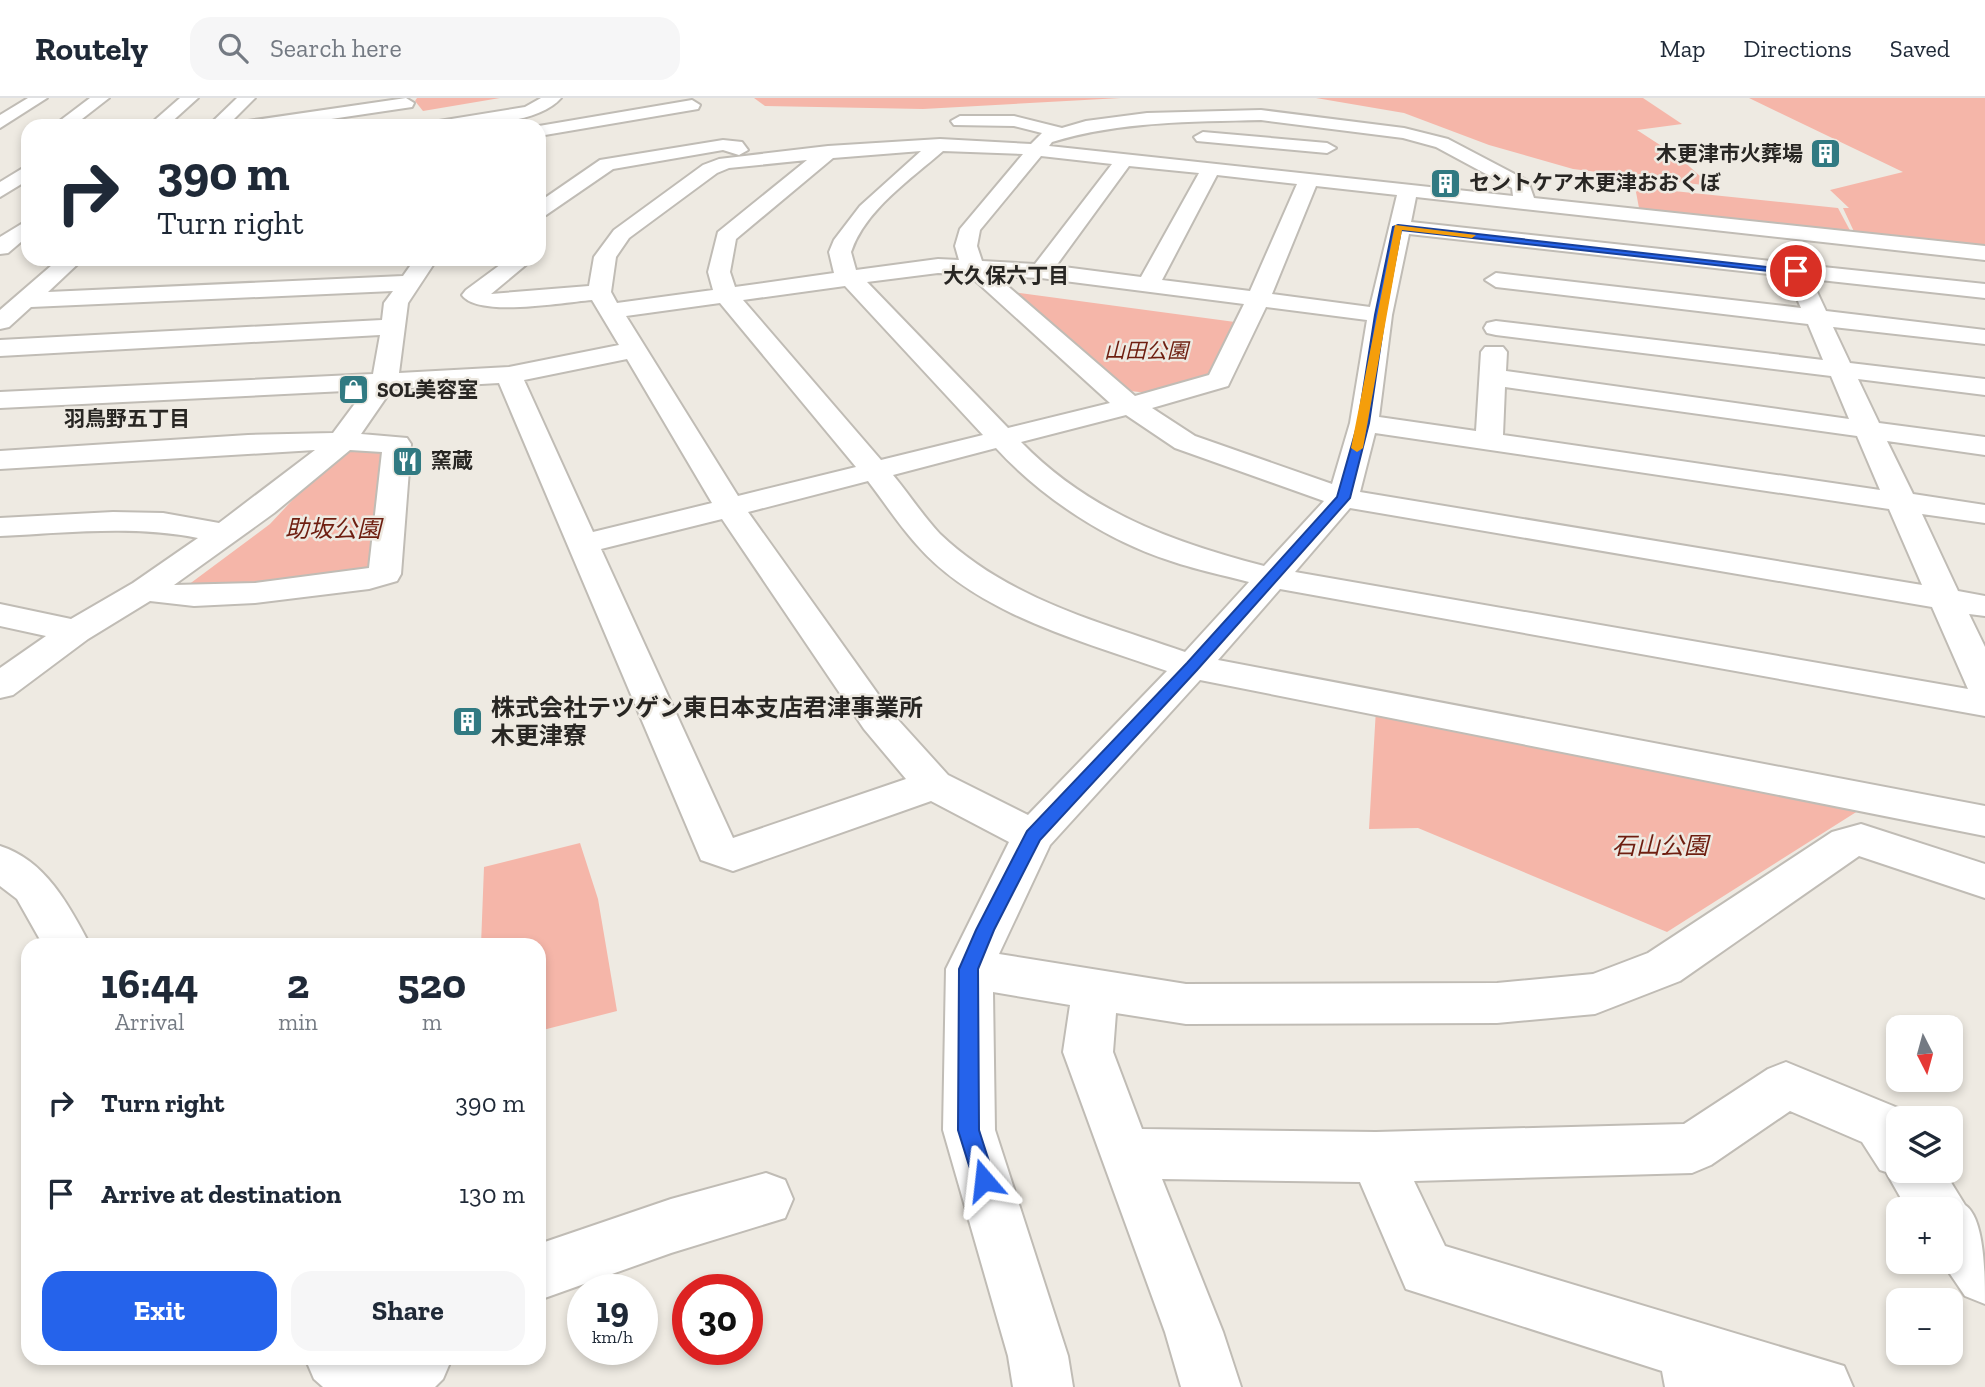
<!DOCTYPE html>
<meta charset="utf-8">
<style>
:root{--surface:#fff;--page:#f6f6f7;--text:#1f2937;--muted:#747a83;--line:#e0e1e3;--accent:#2563eb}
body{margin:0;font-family:"Zilla Slab","Noto Sans JP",serif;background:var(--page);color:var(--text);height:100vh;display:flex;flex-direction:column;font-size:26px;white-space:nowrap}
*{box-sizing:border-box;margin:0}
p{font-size:23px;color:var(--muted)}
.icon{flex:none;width:38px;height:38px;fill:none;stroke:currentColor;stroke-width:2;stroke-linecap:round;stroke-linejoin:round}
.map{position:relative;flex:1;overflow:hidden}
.sheet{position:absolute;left:21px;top:840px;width:525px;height:427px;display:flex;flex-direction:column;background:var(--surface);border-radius:21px;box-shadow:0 4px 10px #0003}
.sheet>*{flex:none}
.banner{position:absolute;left:21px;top:21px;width:525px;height:147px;border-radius:21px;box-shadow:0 4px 10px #0003;background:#fff;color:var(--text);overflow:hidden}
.needle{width:46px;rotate:174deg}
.tools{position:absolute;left:1886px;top:917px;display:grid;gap:14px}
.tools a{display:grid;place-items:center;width:77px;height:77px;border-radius:14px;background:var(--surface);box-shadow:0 4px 10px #0003;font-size:35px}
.speed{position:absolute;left:567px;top:1176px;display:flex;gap:14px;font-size:35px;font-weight:700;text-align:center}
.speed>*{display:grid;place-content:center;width:91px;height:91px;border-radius:50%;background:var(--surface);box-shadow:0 4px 10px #0003;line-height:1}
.speed small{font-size:18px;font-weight:400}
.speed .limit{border:10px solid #d22;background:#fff;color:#111}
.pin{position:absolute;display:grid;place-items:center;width:60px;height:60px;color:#fff;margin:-30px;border:4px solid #fff;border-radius:50%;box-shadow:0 2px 7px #0007}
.me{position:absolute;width:77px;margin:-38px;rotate:343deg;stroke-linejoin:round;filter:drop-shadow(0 0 5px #0008)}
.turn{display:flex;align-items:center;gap:24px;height:147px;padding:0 21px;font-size:32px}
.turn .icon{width:91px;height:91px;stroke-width:2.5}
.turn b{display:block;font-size:49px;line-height:60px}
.eta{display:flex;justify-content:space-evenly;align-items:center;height:119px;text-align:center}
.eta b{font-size:42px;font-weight:800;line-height:49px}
.button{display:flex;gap:14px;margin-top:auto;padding:14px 21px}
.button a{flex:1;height:80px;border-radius:21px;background:var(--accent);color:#fff;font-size:28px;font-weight:800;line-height:80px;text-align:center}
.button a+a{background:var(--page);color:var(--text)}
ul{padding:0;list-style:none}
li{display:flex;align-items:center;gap:21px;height:91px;padding:0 21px}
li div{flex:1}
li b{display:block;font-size:26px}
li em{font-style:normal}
header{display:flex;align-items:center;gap:42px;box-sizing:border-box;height:98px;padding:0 35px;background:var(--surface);border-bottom:2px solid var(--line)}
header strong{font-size:33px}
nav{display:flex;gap:38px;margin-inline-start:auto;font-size:24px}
.search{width:490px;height:63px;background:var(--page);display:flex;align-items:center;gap:18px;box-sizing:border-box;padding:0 24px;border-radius:21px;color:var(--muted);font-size:26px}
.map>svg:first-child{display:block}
.green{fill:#f5b6a9}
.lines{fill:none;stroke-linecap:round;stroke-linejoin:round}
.minor-casing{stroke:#c0bcb5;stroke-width:4}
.highway-casing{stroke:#c0bcb5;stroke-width:4}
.minor{fill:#fff;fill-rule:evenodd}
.highway{fill:#fff;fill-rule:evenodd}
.route{fill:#2563eb;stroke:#184099;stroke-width:2}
.slow{fill:#f59e0b}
.labels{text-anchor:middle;stroke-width:5;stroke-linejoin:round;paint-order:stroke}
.far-poi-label{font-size:21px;font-weight:bold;fill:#282623;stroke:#eeeae2;text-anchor:start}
.far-neighbourhood-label{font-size:21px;font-weight:bold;fill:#282623;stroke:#eeeae2}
.far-park-label{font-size:21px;font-style:italic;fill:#6e1e10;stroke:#eeeae2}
.park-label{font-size:24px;font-style:italic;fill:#6e1e10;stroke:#eeeae2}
.poi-label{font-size:24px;font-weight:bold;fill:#282623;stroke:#eeeae2;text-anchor:start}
</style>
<header>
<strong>Routely</strong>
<div class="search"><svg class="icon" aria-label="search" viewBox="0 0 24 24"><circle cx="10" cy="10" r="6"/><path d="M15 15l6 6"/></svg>Search here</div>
<nav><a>Map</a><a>Directions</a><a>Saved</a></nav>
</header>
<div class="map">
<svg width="1985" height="1289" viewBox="0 0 1985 1289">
<rect width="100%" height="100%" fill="#eeeae2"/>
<!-- green -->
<g class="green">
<polygon points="417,0 500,0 423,13 415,3"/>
<polygon points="754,0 1121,0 923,11 765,8"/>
<polygon points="1316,0 1643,0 1682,26 1637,32 1680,60 1711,88 1573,71 1489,47 1404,15"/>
<polygon points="1749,0 1985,0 1985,153 1857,140 1843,110 1849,110 1830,92 1903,74"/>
<polygon points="1635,89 1838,110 1853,138 1640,115"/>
<polygon points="1012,194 1235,224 1215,277 1148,295 1130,293"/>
<polygon points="343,348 392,348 377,473 180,493 270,426"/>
<polygon points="1376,611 1861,711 1667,834 1418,730 1369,731"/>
<polygon points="580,745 598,801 617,913 539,933 539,847 481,847 484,769"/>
</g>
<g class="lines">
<defs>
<g id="minor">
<polygon points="28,0 47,0 0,30 0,17"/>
<polygon points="180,0 198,0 167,28 148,28"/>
<polygon points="237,0 255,0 227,28 208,28"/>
<polygon points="406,0 414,5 412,9 284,28 239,28 248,23"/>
<path d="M 541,0 L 561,0 C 537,28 465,28 430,28 L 439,23 L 525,9 Z"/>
<polygon points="692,2 700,7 698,11 539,38 539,28"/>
<path d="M 1261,12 L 1404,30 L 1448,41 L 1528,83 L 1534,100 L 1985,148 L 1985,162 L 1416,99 L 1411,124 L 1781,164 L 1776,154 L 1787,147 L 1795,149 L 1804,167 L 1985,186 L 1985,200 L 1811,181 L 1826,213 L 1985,232 L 1985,246 L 1833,229 L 1850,265 L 1985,281 L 1985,297 L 1858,281 L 1879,325 L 1985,339 L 1985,357 L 1887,343 L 1913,396 L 1985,407 L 1985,425 L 1922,416 L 1958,493 L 1985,498 L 1985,518 L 1969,516 L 1985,549 L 1985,618 L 1280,491 L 1218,562 L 1985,708 L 1985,738 L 1200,582 L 1050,747 L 999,856 L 1186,886 L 1497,885 L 1593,876 L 1648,855 L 1832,734 L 1861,726 L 1985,766 L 1985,800 L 1859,758 L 1680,883 L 1595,916 L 1497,925 L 1186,926 L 1116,915 L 1113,954 L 1142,1031 L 1376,1034 L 1684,1026 L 1768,971 L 1786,964 L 1898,1010 L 1906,1020 L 1899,1020 L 1899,1073 L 1944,1073 L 1965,1107 C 1985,1120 1985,1179 1985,1206 L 1965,1198 L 1942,1164 L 1951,1164 L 1951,1111 L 1907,1111 L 1886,1074 L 1880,1072 L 1862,1044 L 1790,1013 L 1711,1067 L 1692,1075 L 1414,1083 L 1445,1148 L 1844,1268 L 1853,1289 L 1665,1289 L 1662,1273 L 1406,1191 L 1360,1084 L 1162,1081 L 1223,1234 L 1241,1289 L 1181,1289 L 1165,1234 L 1063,954 L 1070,907 L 993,894 L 995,1032 L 1068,1258 L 1073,1289 L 1013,1289 L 1008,1258 L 943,1032 L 946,871 L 1009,744 L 931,703 L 733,773 L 701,762 L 499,285 L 392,291 L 361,336 L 407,340 L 411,346 L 401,476 L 397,483 L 369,491 L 255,505 L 194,508 L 150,503 L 88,541 L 13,597 L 0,600 L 0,570 L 46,538 L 0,528 L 0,506 L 71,521 L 133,485 L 198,440 C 132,427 66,435 0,438 L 0,420 L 113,414 L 163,415 L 219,425 L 315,352 L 0,371 L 0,353 L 248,337 L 333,335 L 365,292 L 0,310 L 0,294 L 373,276 L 380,237 L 0,258 L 0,242 L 382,222 L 384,205 L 393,193 L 31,209 L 9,229 L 0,231 L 0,212 L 59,161 L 83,161 L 48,194 L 403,178 L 415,161 L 437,161 L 408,205 L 399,275 L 509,269 L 619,247 L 592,202 C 565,204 478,220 462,197 L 466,192 L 508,161 L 533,161 L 491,196 L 589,188 L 594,159 L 614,132 L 703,67 L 719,61 L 828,48 L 940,41 L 1031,46 L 1042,35 L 1014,28 L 954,27 L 951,23 L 960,18 L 1014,18 L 1062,30 L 1086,23 L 1147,15 ZM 1261,22 L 1403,40 L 1436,49 L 1512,90 L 1513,98 L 1049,48 L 1052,44 C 1121,23 1190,24 1261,22 ZM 921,53 L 860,108 L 834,142 L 829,154 L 834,175 L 735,189 L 730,174 L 736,141 L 833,60 ZM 943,53 L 1023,56 L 960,131 L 955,148 L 959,162 L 938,161 L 856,172 L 851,154 C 865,112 911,81 943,53 ZM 1041,58 L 1112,66 L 1035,166 L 982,163 L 977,148 L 980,132 ZM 807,62 L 718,134 L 708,174 L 713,192 L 617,205 L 611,194 L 616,159 L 629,140 L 717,75 L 729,70 ZM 1129,68 L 1199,75 L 1141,179 L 1056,168 ZM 1217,77 L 1297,86 L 1250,193 L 1162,182 ZM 1316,88 L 1397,97 L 1370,209 L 1272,196 ZM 1409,136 L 1787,178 L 1801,210 L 1496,175 L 1485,182 L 1496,189 L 1808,226 L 1823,262 L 1496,223 L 1487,225 L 1484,230 L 1487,235 L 1496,237 L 1831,278 L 1849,321 L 1506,273 L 1507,254 L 1503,249 L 1485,249 L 1481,254 L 1476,333 L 1379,319 L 1392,217 ZM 938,175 L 968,176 L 1110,305 L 1008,330 L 867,184 ZM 996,178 L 1041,180 L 1244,206 L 1209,277 L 1135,298 ZM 845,188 L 983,337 L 881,362 L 743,202 ZM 720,205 L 856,369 L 738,398 L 626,218 ZM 1266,209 L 1367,222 L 1350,325 L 1332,386 L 1195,338 L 1152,310 L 1228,288 ZM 627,261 L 712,405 L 593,434 L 524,282 ZM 1505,289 L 1857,338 L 1880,392 L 1503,337 ZM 1126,317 L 1175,350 L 1324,403 L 1264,468 C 1172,444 1089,414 1021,344 ZM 1375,335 L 1889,411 L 1922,487 L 1360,394 ZM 996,350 C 1041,399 1107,443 1171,463 C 1197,472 1223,477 1249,484 L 1185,554 C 1099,524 1008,501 940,436 C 923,418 909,396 893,377 ZM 350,352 L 382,354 L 369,470 L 255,485 L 174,487 L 274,415 ZM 868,383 C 884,404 899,427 917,447 C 978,517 1083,543 1167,573 L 1028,717 L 948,677 L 890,613 L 748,414 ZM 1350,410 L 1932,509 L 1968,591 L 1295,474 ZM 722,421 L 864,631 L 906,681 L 733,740 L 601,451 Z"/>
<polygon points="1203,34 1327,45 1336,50 1327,55 1197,43 1194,39"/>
<polygon points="723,42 742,44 748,52 739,57 723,52 613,71 546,117 539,119 539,104 600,62"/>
<polygon points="28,122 28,138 8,155 0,156 0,139"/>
<path d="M 0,748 C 45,762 69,807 90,847 L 43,847 L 17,801 L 0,788 Z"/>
<polygon points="766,1075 785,1082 793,1101 785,1120 671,1155 539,1202 539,1146 671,1101"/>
<polygon points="305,1260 452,1260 443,1281 435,1289 323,1289 314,1281"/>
</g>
<g id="highway">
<polygon points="90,0 109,0 73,28 53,28"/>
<polygon points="28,67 28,82 0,99 0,84"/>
</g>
</defs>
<!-- minor casing -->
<use href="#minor" class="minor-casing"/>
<!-- highway casing -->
<use href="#highway" class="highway-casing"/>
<!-- minor -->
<use href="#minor" class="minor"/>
<!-- highway -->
<use href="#highway" class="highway"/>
</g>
<!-- route -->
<polygon class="route" points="1398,127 1801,173 1796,176 1401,132 1385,217 1369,325 1350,400 1197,572 1040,742 994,832 978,871 979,1032 995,1082 992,1090 984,1093 976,1090 958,1032 959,871 976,832 1027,733 1187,565 1337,399 1358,325 1375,217 1393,129"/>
<!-- slow -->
<polygon class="slow" points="1395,127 1476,137 1472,140 1402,132 1363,350 1357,354 1351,350"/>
<!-- icons -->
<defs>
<symbol id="building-square" viewBox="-11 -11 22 22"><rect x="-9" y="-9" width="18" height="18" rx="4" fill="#317a82" stroke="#eeeae2"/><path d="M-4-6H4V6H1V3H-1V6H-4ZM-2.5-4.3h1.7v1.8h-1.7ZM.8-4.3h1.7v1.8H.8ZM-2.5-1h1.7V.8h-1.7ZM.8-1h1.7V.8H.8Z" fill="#fff"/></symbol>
<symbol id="shop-square" viewBox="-11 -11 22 22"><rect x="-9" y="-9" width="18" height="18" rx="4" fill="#317a82" stroke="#eeeae2"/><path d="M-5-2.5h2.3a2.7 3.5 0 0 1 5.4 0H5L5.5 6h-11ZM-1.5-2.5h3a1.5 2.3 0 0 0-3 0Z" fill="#fff"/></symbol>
<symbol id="restaurant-square" viewBox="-11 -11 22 22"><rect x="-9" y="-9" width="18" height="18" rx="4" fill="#317a82" stroke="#eeeae2"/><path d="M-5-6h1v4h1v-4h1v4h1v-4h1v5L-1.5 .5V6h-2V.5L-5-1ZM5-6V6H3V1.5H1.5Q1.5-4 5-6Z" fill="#fff"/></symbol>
</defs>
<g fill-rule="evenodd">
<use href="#building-square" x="1808" y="38" width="35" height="35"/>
<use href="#building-square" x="1428" y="68" width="35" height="35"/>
<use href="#shop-square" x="336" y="274" width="35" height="35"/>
<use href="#restaurant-square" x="390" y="346" width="35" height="35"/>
<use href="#building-square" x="450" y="606" width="35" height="35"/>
</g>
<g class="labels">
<!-- far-poi labels -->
<g class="far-poi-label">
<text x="1803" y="63" text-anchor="end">木更津市火葬場</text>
<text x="1469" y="92">セントケア木更津おおくぼ</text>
<text x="377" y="299">SOL美容室</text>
<text x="431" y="370">窯蔵</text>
</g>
<!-- far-neighbourhood labels -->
<g class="far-neighbourhood-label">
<text x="1006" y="185">大久保六丁目</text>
<text x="127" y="328">羽鳥野五丁目</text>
</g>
<!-- far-park labels -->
<g class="far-park-label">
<text x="1146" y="260">山田公園</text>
</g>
<!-- park labels -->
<g class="park-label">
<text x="333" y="439">助坂公園</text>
<text x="1660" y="756">石山公園</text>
</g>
<!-- poi labels -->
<g class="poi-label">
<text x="491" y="618">株式会社テツゲン東日本支店君津事業所<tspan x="491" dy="28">木更津寮</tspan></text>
</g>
</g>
</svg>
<div class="tools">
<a><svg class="needle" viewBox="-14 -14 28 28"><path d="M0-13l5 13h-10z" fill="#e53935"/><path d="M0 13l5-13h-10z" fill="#747a83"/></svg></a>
<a><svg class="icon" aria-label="layers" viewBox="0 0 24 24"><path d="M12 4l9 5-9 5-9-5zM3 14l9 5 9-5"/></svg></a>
<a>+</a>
<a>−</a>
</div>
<div class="speed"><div>19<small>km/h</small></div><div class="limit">30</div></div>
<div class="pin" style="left:1796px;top:173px;background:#d93025"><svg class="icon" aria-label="arrive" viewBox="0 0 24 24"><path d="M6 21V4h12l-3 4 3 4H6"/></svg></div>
<svg class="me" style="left:984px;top:1082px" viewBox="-20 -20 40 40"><path d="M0-17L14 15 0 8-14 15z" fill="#2563eb" stroke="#fff" stroke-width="4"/></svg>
<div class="banner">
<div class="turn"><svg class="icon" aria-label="right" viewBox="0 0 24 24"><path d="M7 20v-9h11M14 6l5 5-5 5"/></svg><div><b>390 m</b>Turn right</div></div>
</div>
<section class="sheet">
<div class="eta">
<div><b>16:44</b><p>Arrival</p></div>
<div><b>2</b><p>min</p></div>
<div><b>520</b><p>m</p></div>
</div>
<ul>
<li><svg class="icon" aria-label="right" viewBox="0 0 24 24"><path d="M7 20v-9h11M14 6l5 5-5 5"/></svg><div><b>Turn right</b></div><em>390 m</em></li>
<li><svg class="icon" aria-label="arrive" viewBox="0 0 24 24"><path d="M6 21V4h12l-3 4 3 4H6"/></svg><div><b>Arrive at destination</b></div><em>130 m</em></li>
</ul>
<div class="button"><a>Exit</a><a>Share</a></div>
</section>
</div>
